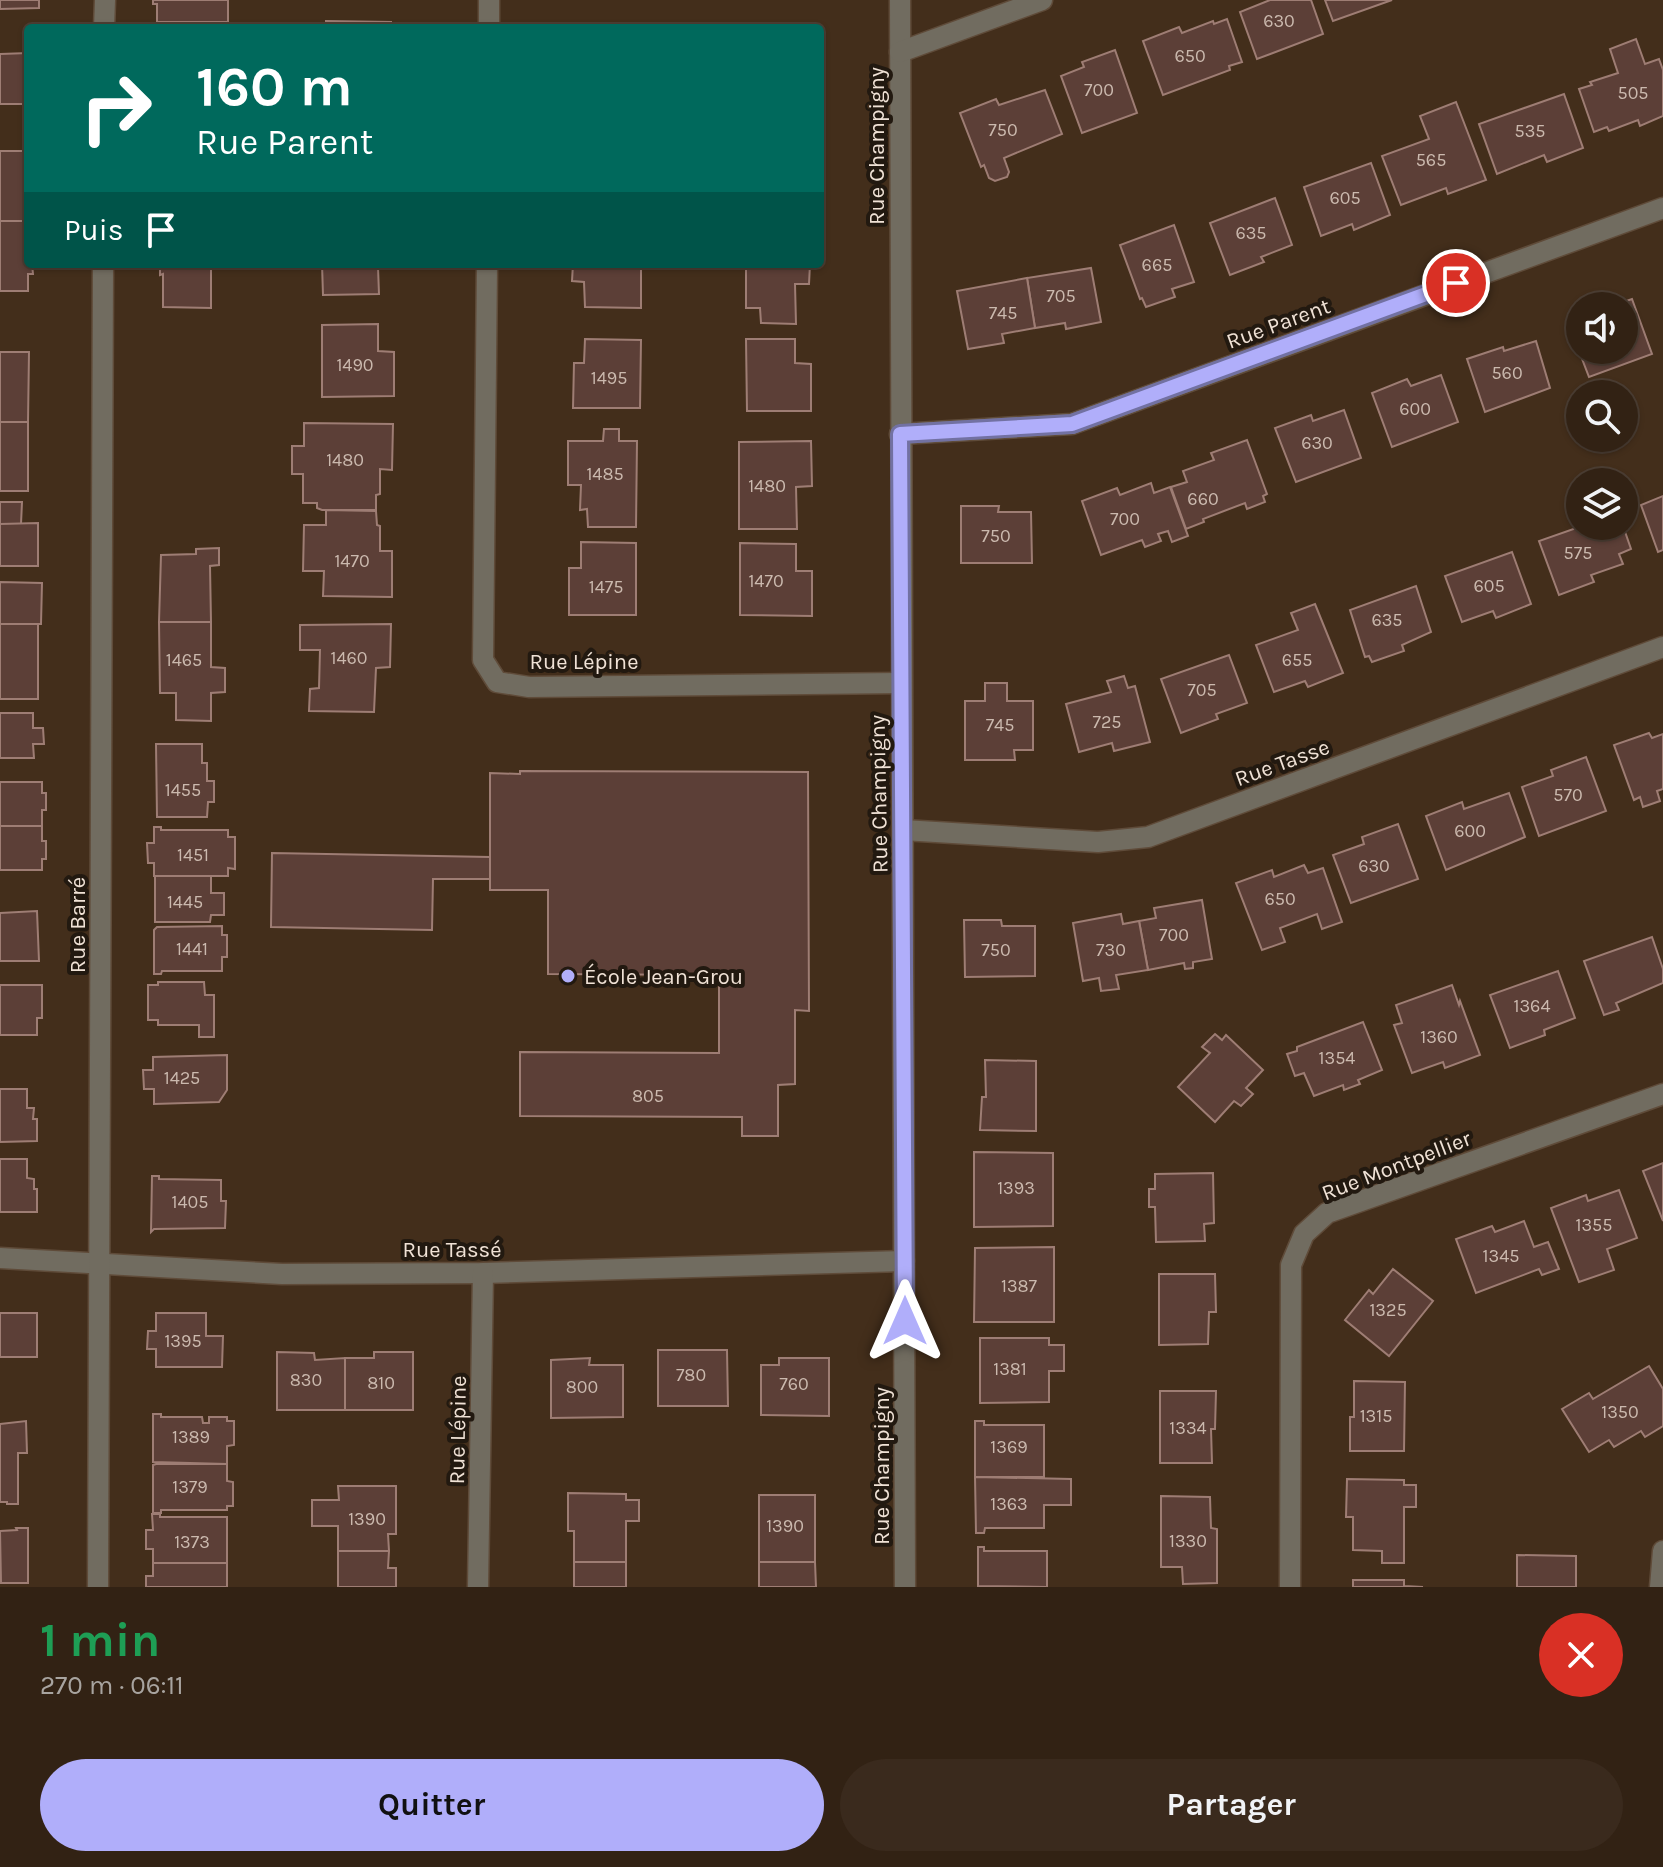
<!DOCTYPE html>
<html lang="fr">
<meta charset="utf-8">
<style>
:root{--surface:#322214;--page:#3a2a1d;--text:#f1f3f6;--muted:#a8a4a0;--line:#4d3f34;--accent:#b0aefa}
body{margin:0;font-family:Karla,sans-serif;background:var(--page);color:var(--text);height:100vh;display:flex;flex-direction:column;font-size:30px;white-space:nowrap}
*{box-sizing:border-box;margin:0}
p{font-size:26px;color:var(--muted)}
.icon{flex:none;width:44px;height:44px;fill:none;stroke:currentColor;stroke-width:2;stroke-linecap:round;stroke-linejoin:round}
.map{position:relative;height:1587px;overflow:hidden}
.drawer{display:flex;flex-direction:column;background:var(--surface);flex:1}
.drawer>*{flex:none}
.guide{position:absolute;left:24px;top:24px;width:800px;height:244px;border-radius:8px;box-shadow:0 2px 6px #0004,0 0 0 2px var(--line);background:#00695c;color:#fff;overflow:hidden}
.tools{position:absolute;left:1566px;top:292px;display:grid;gap:16px}
.tools a{display:grid;place-items:center;width:72px;height:72px;border-radius:50%;background:var(--surface);box-shadow:0 2px 6px #0004,0 0 0 2px var(--line);font-size:40px}
.pin{position:absolute;display:grid;place-items:center;width:68px;height:68px;color:#fff;margin:-34px;border:4px solid #fff;border-radius:50%;box-shadow:0 2px 8px #0007}
.me{position:absolute;width:88px;margin:-44px;rotate:0deg;stroke-linejoin:round;filter:drop-shadow(0 0 6px #0008)}
.turn{display:flex;align-items:center;gap:28px;height:168px;padding:0 40px;font-size:36px}
.turn .icon{width:104px;height:104px;stroke-width:2.5}
.turn b{display:block;font-size:56px;line-height:68px}
.then{display:flex;align-items:center;height:76px;padding:0 40px;background:#0003;gap:16px;font-size:30px}
.round{display:grid;place-items:center;flex:none;width:84px;height:84px;border-radius:42px;background:var(--page)}
.headline{display:flex;align-items:center;justify-content:space-between;height:136px;padding:0 40px}
h1{font-size:48px;font-weight:700;line-height:60px;color:#1e9e55}
.cta{display:flex;gap:16px;margin-top:auto;padding:16px 40px}
.cta a{flex:1;height:92px;border-radius:48px;background:var(--accent);color:#111;font-size:32px;font-weight:700;line-height:92px;text-align:center}
.cta a+a{background:var(--page);color:var(--text)}
.map>svg:first-child{display:block}
.building{fill:#5c3f37;stroke:#9e7d74;stroke-width:2}
.lines{fill:none;stroke-linecap:round;stroke-linejoin:round}
.street-casing{stroke:#5f4b39;stroke-width:23}
.street{stroke:#716c60;stroke-width:20}
.route-casing{stroke:#7271a2;stroke-width:20}
.route{stroke:#b0aefa;stroke-width:14}
.poi-dot{fill:#b0aefa;stroke:#221910;stroke-width:3}
.labels{text-anchor:middle;stroke-width:8;stroke-linejoin:round;paint-order:stroke}
.number-label{font-size:18px;fill:#cbb9ae}
.street-label{font-size:22px;fill:#f0e2d6;stroke:#221910}
.poi-label{font-size:22px;fill:#f0e2d6;stroke:#221910;text-anchor:start}
</style>
<div class="map">
<svg width="1663" height="1587" viewBox="0 0 1663 1587">
<rect width="100%" height="100%" fill="#432e1b"/>
<!-- building -->
<g class="building">
<polygon points="0,0 39,0 39,8 0,9"/>
<polygon points="153,0 228,0 228,22 157,22 157,4 153,4"/>
<polygon points="1311,0 1323,34 1257,59 1240,12 1270,0"/>
<polygon points="1325,0 1392,0 1333,21"/>
<polygon points="1227,19 1242,62 1229,66 1230,70 1163,95 1143,41 1179,27 1182,33 1213,21 1214,24"/>
<polygon points="326,21 391,22 391,28 326,28"/>
<rect x="157" y="22" width="58" height="6"/>
<polygon points="1636,39 1645,64 1659,59 1663,70 1663,116 1640,126 1638,120 1609,131 1607,127 1594,132 1579,89 1592,85 1590,82 1618,73 1610,49"/>
<polygon points="1115,50 1137,113 1082,133 1061,76 1084,67 1082,62"/>
<polygon points="28,53 28,104 0,104 0,54"/>
<polygon points="1045,90 1062,134 1004,158 1009,172 1007,177 995,181 989,178 984,165 981,167 960,113 996,99 999,105"/>
<polygon points="1564,94 1583,148 1547,162 1544,155 1497,174 1479,124"/>
<polygon points="1456,102 1486,180 1448,194 1446,188 1401,205 1382,156 1429,139 1420,116"/>
<rect x="0" y="151" width="28" height="70"/>
<polygon points="1371,163 1390,215 1354,230 1352,224 1321,236 1304,187"/>
<polygon points="1275,198 1292,245 1261,257 1264,262 1230,275 1210,223"/>
<polygon points="0,221 28,221 28,264 32,264 33,274 28,274 28,291 0,291"/>
<polygon points="1174,225 1194,282 1172,289 1175,297 1146,307 1142,298 1140,299 1120,245"/>
<polygon points="160,264 211,264 211,308 163,307 163,274 160,275"/>
<polygon points="322,264 394,264 394,266 378,267 379,294 323,295"/>
<polygon points="573,264 641,264 641,308 585,307 584,282 572,281"/>
<polygon points="746,264 810,264 809,284 795,284 796,324 761,323 760,308 746,308"/>
<polygon points="1091,268 1101,322 1066,329 1065,323 1035,328 1027,278"/>
<polygon points="1027,278 1035,328 1002,334 1004,343 968,349 957,291"/>
<polygon points="1632,299 1652,354 1589,377 1571,330 1580,327 1580,350 1624,350 1624,306 1612,306"/>
<polygon points="378,324 378,351 394,352 394,396 322,397 322,325"/>
<polygon points="585,339 641,340 640,408 573,408 574,363 584,363"/>
<polygon points="746,339 795,339 795,363 811,364 811,411 747,411"/>
<polygon points="1536,341 1550,388 1485,412 1467,359 1503,347 1504,351"/>
<polygon points="0,352 29,352 28,422 0,422"/>
<polygon points="1441,375 1458,422 1392,447 1372,393 1407,379 1411,386"/>
<polygon points="1344,410 1361,458 1296,482 1275,428 1311,415 1313,421"/>
<rect x="0" y="422" width="28" height="69"/>
<polygon points="304,423 393,424 392,470 380,469 380,494 376,495 376,510 322,510 317,508 317,503 303,503 303,474 292,474 292,446 304,446"/>
<polygon points="604,429 619,429 619,441 637,441 636,527 588,527 587,509 580,510 581,485 568,485 568,441 603,441"/>
<polygon points="1247,440 1267,494 1263,496 1265,502 1247,509 1245,503 1203,519 1204,522 1186,529 1171,487 1187,482 1183,471 1214,460 1211,453"/>
<polygon points="811,441 812,486 796,487 797,529 739,529 739,442"/>
<polygon points="1151,483 1154,493 1170,487 1188,536 1172,542 1168,531 1158,534 1161,541 1145,547 1142,540 1101,555 1082,501 1117,488 1120,495"/>
<polygon points="1663,496 1663,550 1658,552 1641,505"/>
<polygon points="0,502 22,502 21,524 0,524"/>
<polygon points="961,506 999,506 998,512 1031,512 1032,563 961,563"/>
<polygon points="326,510 376,511 377,525 380,526 380,551 392,551 392,597 323,596 324,571 303,571 304,525 326,525"/>
<polygon points="38,523 38,566 0,566 0,524"/>
<polygon points="1582,526 1623,526 1631,549 1619,554 1623,564 1591,575 1594,582 1559,595 1539,541"/>
<polygon points="581,542 636,543 636,615 569,615 569,568 581,568"/>
<polygon points="740,543 796,544 796,571 812,571 812,616 740,615"/>
<polygon points="219,548 219,565 210,566 211,622 159,622 161,555 196,554 196,549"/>
<polygon points="1512,552 1531,604 1496,618 1493,611 1462,622 1445,576"/>
<polygon points="0,582 42,583 41,624 0,624"/>
<polygon points="1416,586 1431,632 1402,645 1404,651 1372,662 1369,656 1365,657 1350,610"/>
<polygon points="1315,604 1343,673 1308,687 1305,681 1274,692 1256,645 1298,630 1291,613"/>
<polygon points="159,622 211,622 211,667 225,668 225,692 211,693 211,721 176,720 176,693 160,693"/>
<rect x="0" y="624" width="38" height="75"/>
<polygon points="391,624 390,667 376,668 374,712 309,711 310,689 319,688 320,650 300,650 300,625"/>
<polygon points="1229,655 1247,703 1216,714 1218,719 1181,733 1161,679"/>
<polygon points="1124,676 1128,688 1135,686 1150,742 1114,751 1112,743 1079,752 1066,704 1111,692 1107,681"/>
<polygon points="985,683 1007,683 1007,701 1033,701 1033,750 1014,750 1015,760 965,760 965,701 985,701"/>
<polygon points="0,713 33,713 33,728 43,728 44,744 33,744 34,758 0,758"/>
<polygon points="1649,733 1652,738 1663,734 1663,789 1657,791 1660,801 1643,807 1640,797 1634,800 1614,745"/>
<polygon points="156,744 202,744 202,763 207,763 207,781 214,781 214,802 208,802 207,817 157,817"/>
<polygon points="1586,757 1606,811 1539,836 1522,787 1553,776 1551,770"/>
<polygon points="520,771 808,772 809,1011 795,1010 795,1084 778,1085 778,1136 742,1136 742,1117 520,1116 520,1052 719,1053 719,975 548,974 548,890 490,890 490,773 520,774"/>
<polygon points="0,782 42,782 42,793 46,793 46,810 42,810 42,826 0,826"/>
<polygon points="1509,793 1525,837 1446,870 1426,816 1462,802 1464,809"/>
<polygon points="1398,824 1418,879 1351,903 1333,855 1364,844 1362,837"/>
<polygon points="0,826 42,826 42,841 46,841 46,859 42,859 42,870 0,870"/>
<polygon points="154,827 161,827 161,830 228,830 228,837 235,837 235,869 228,868 228,876 154,876 154,863 148,863 147,843 154,843"/>
<polygon points="272,853 490,857 490,879 433,879 432,930 271,927"/>
<polygon points="1304,865 1308,873 1323,868 1342,922 1322,929 1317,914 1280,928 1285,942 1262,950 1236,883 1272,870 1274,877"/>
<polygon points="155,876 211,876 211,893 224,893 224,915 211,915 210,922 155,922"/>
<polygon points="1202,900 1212,959 1193,962 1193,968 1185,969 1184,963 1148,970 1139,921 1156,918 1154,908"/>
<polygon points="37,911 39,961 0,961 0,913"/>
<polygon points="1121,914 1123,924 1139,921 1148,970 1116,975 1119,989 1101,991 1099,978 1083,981 1073,923"/>
<polygon points="964,920 1001,920 1002,926 1035,926 1035,976 965,977"/>
<polygon points="222,926 222,935 227,935 227,957 222,957 222,971 162,971 161,974 154,974 154,930 157,927"/>
<polygon points="1652,937 1663,969 1663,983 1616,1003 1619,1010 1604,1015 1584,961"/>
<polygon points="1558,971 1575,1018 1544,1030 1545,1035 1510,1048 1490,995"/>
<polygon points="158,982 204,982 205,995 214,995 214,1037 199,1037 199,1025 158,1025 158,1020 148,1020 148,985 158,985"/>
<polygon points="0,985 42,985 42,1018 37,1018 37,1035 0,1035"/>
<polygon points="1452,985 1459,1005 1460,1001 1480,1055 1445,1068 1443,1062 1412,1073 1394,1025 1402,1023 1396,1005"/>
<polygon points="1363,1022 1382,1070 1358,1080 1360,1084 1344,1090 1343,1085 1314,1096 1304,1073 1295,1076 1287,1054 1297,1051 1297,1047"/>
<polygon points="1215,1034 1222,1040 1226,1035 1263,1070 1246,1088 1253,1094 1241,1106 1234,1101 1215,1122 1178,1087 1210,1053 1202,1047"/>
<polygon points="227,1055 227,1090 219,1102 154,1104 154,1089 144,1089 143,1070 153,1070 153,1057"/>
<polygon points="985,1060 1036,1061 1036,1131 980,1130 982,1097 986,1097"/>
<polygon points="0,1089 27,1089 27,1108 34,1108 33,1119 37,1119 37,1141 0,1142"/>
<polygon points="974,1152 1053,1153 1053,1226 974,1227"/>
<polygon points="0,1159 27,1159 27,1178 34,1179 34,1189 37,1189 37,1212 0,1212"/>
<polygon points="1663,1163 1663,1221 1643,1171"/>
<polygon points="1213,1173 1214,1223 1204,1224 1205,1241 1156,1242 1155,1207 1149,1207 1149,1189 1155,1189 1155,1174"/>
<polygon points="152,1176 159,1176 159,1179 221,1180 221,1201 226,1201 225,1228 154,1229 151,1232"/>
<polygon points="1619,1190 1637,1238 1607,1249 1614,1270 1579,1282 1551,1208 1586,1195 1588,1201"/>
<polygon points="1524,1221 1534,1247 1548,1242 1559,1269 1542,1275 1539,1269 1476,1293 1456,1239 1492,1226 1495,1232"/>
<polygon points="1054,1247 1054,1322 974,1322 975,1248"/>
<polygon points="1393,1269 1433,1301 1389,1356 1345,1320 1369,1290 1373,1294"/>
<polygon points="1159,1274 1215,1274 1216,1312 1209,1312 1208,1344 1159,1345"/>
<rect x="0" y="1313" width="37" height="44"/>
<polygon points="156,1313 206,1313 206,1336 223,1336 222,1367 156,1367 156,1349 147,1349 148,1331 156,1331"/>
<polygon points="980,1338 1049,1338 1049,1345 1064,1345 1064,1371 1049,1371 1049,1402 980,1403"/>
<polygon points="658,1350 727,1350 728,1406 658,1406"/>
<polygon points="277,1352 314,1353 315,1360 345,1358 345,1410 277,1410"/>
<polygon points="374,1352 413,1352 413,1410 345,1410 345,1358 374,1358"/>
<polygon points="590,1358 589,1365 623,1365 623,1417 551,1418 551,1360"/>
<polygon points="779,1358 829,1358 829,1416 761,1415 761,1365 779,1365"/>
<polygon points="1649,1366 1663,1389 1663,1426 1645,1437 1641,1431 1614,1447 1609,1440 1589,1452 1562,1409 1589,1393 1593,1399"/>
<polygon points="1354,1381 1405,1382 1404,1451 1350,1451 1350,1417 1354,1417"/>
<polygon points="1160,1391 1216,1391 1215,1429 1211,1429 1212,1463 1160,1463"/>
<polygon points="153,1414 161,1414 161,1417 202,1417 203,1423 209,1423 209,1417 227,1417 227,1421 234,1421 234,1445 227,1446 227,1464 153,1462"/>
<polygon points="26,1421 27,1453 18,1453 18,1504 7,1504 7,1502 0,1502 0,1424"/>
<polygon points="975,1421 984,1421 984,1425 1044,1425 1044,1477 975,1477"/>
<polygon points="156,1464 227,1464 227,1481 233,1482 233,1506 227,1506 227,1510 161,1510 161,1513 153,1513 153,1465"/>
<polygon points="975,1477 1071,1479 1071,1505 1044,1505 1044,1528 985,1528 984,1533 976,1533"/>
<polygon points="1347,1479 1404,1480 1404,1485 1416,1485 1416,1507 1404,1507 1404,1563 1382,1563 1382,1551 1353,1550 1353,1517 1346,1517"/>
<polygon points="338,1486 396,1486 396,1534 388,1534 389,1551 338,1551 338,1526 312,1526 312,1500 339,1500"/>
<polygon points="568,1493 626,1494 626,1500 639,1500 639,1521 626,1521 626,1562 574,1562 574,1531 568,1531"/>
<rect x="759" y="1495" width="56" height="67"/>
<polygon points="1161,1496 1210,1497 1211,1528 1217,1529 1217,1583 1183,1584 1182,1567 1161,1567"/>
<polygon points="152,1514 160,1514 160,1517 227,1517 227,1563 153,1563 153,1549 146,1549 146,1530 153,1530"/>
<polygon points="16,1528 28,1528 28,1583 1,1583 0,1531 17,1530"/>
<polygon points="978,1547 984,1547 984,1551 1047,1551 1047,1587 978,1586"/>
<polygon points="338,1551 389,1551 388,1568 396,1568 396,1587 338,1587"/>
<polygon points="1517,1555 1576,1556 1576,1587 1517,1587"/>
<rect x="574" y="1562" width="52" height="25"/>
<polygon points="759,1562 815,1562 816,1587 759,1587"/>
<polygon points="153,1563 227,1563 227,1587 146,1587 146,1576 153,1576"/>
<polygon points="1353,1580 1404,1580 1404,1586 1423,1587 1353,1587"/>
</g>
<g class="lines">
<defs>
<g id="street">
<polyline points="900,0 905,1587"/>
<polyline points="104,28 105,0"/>
<polyline points="489,28 489,0"/>
<polyline points="900,52 1042,0"/>
<polyline points="487,264 483,660 497,682 529,687 900,683"/>
<polyline points="900,434 1072,424 1663,208"/>
<polyline points="903,830 1098,842 1148,837 1663,647"/>
<polyline points="0,1258 282,1274 483,1273 904,1261"/>
<polyline points="98,1587 103,264"/>
<polyline points="478,1587 483,1273"/>
<polyline points="1290,1587 1291,1265 1304,1234 1327,1213 1663,1094"/>
<polyline points="1660,1587 1663,1551"/>
</g>
</defs>
<!-- street casing -->
<use href="#street" class="street-casing"/>
<!-- street -->
<use href="#street" class="street"/>
</g>
<g class="lines">
<defs>
<polyline id="route" points="905,1321 900,434 1072,424 1456,283"/>
</defs>
<!-- route casing -->
<use href="#route" class="route-casing"/>
<!-- route -->
<use href="#route" class="route"/>
</g>
<!-- markers -->
<circle class="poi-dot" cx="568" cy="976" r="8"/>
<g class="labels">
<!-- number labels -->
<g class="number-label">
<text x="1279" y="27">630</text>
<text x="1190" y="62">650</text>
<text x="1099" y="96">700</text>
<text x="1633" y="99">505</text>
<text x="1003" y="136">750</text>
<text x="1530" y="137">535</text>
<text x="1431" y="166">565</text>
<text x="1345" y="204">605</text>
<text x="1251" y="239">635</text>
<text x="1157" y="271">665</text>
<text x="1061" y="302">705</text>
<text x="1003" y="319">745</text>
<text x="355" y="371">1490</text>
<text x="1507" y="379">560</text>
<text x="609" y="384">1495</text>
<text x="1415" y="415">600</text>
<text x="1317" y="449">630</text>
<text x="345" y="466">1480</text>
<text x="605" y="480">1485</text>
<text x="767" y="492">1480</text>
<text x="1203" y="505">660</text>
<text x="1125" y="525">700</text>
<text x="996" y="542">750</text>
<text x="1578" y="559">575</text>
<text x="352" y="567">1470</text>
<text x="766" y="587">1470</text>
<text x="1489" y="592">605</text>
<text x="606" y="593">1475</text>
<text x="1387" y="626">635</text>
<text x="349" y="664">1460</text>
<text x="184" y="666">1465</text>
<text x="1297" y="666">655</text>
<text x="1202" y="696">705</text>
<text x="1107" y="728">725</text>
<text x="1000" y="731">745</text>
<text x="183" y="796">1455</text>
<text x="1568" y="801">570</text>
<text x="1470" y="837">600</text>
<text x="193" y="861">1451</text>
<text x="1374" y="872">630</text>
<text x="1280" y="905">650</text>
<text x="185" y="908">1445</text>
<text x="1174" y="941">700</text>
<text x="192" y="955">1441</text>
<text x="996" y="956">750</text>
<text x="1111" y="956">730</text>
<text x="1532" y="1012">1364</text>
<text x="1439" y="1043">1360</text>
<text x="1337" y="1064">1354</text>
<text x="182" y="1084">1425</text>
<text x="648" y="1102">805</text>
<text x="1016" y="1194">1393</text>
<text x="190" y="1208">1405</text>
<text x="1594" y="1231">1355</text>
<text x="1501" y="1262">1345</text>
<text x="1019" y="1292">1387</text>
<text x="1388" y="1316">1325</text>
<text x="183" y="1347">1395</text>
<text x="1010" y="1375">1381</text>
<text x="691" y="1381">780</text>
<text x="306" y="1386">830</text>
<text x="381" y="1389">810</text>
<text x="794" y="1390">760</text>
<text x="582" y="1393">800</text>
<text x="1620" y="1418">1350</text>
<text x="1376" y="1422">1315</text>
<text x="1188" y="1434">1334</text>
<text x="191" y="1443">1389</text>
<text x="1009" y="1453">1369</text>
<text x="190" y="1493">1379</text>
<text x="1009" y="1510">1363</text>
<text x="367" y="1525">1390</text>
<text x="785" y="1532">1390</text>
<text x="1188" y="1547">1330</text>
<text x="192" y="1548">1373</text>
</g>
<!-- street labels -->
<g class="street-label">
<text transform="translate(876 146) rotate(-90)" y="8">Rue Champigny</text>
<text transform="translate(1278 323) rotate(-20)" y="8">Rue Parent</text>
<text x="584" y="669">Rue Lépine</text>
<text transform="translate(1282 762) rotate(-20)" y="8">Rue Tasse</text>
<text transform="translate(878 794) rotate(-91)" y="8">Rue Champigny</text>
<text transform="translate(77 925) rotate(-90)" y="8">Rue Barré</text>
<text transform="translate(1396 1165) rotate(-21)" y="8">Rue Montpellier</text>
<text x="452" y="1257">Rue Tassé</text>
<text transform="translate(457 1430) rotate(-89)" y="8">Rue Lépine</text>
<text transform="translate(881 1466) rotate(-90)" y="8">Rue Champigny</text>
</g>
<!-- poi labels -->
<g class="poi-label">
<text x="584" y="984">École Jean-Grou</text>
</g>
</g>
</svg>
<div class="tools">
<a><svg class="icon" aria-label="sound" viewBox="0 0 24 24"><path d="M4 9h4l5-4v14l-5-4H4zM17 9q2 3 0 6"/></svg></a>
<a><svg class="icon" aria-label="search" viewBox="0 0 24 24"><circle cx="10" cy="10" r="6"/><path d="M15 15l6 6"/></svg></a>
<a><svg class="icon" aria-label="layers" viewBox="0 0 24 24"><path d="M12 4l9 5-9 5-9-5zM3 14l9 5 9-5"/></svg></a>
</div>
<div class="pin" style="left:1456px;top:283px;background:#d93025"><svg class="icon" aria-label="arrive" viewBox="0 0 24 24"><path d="M6 21V4h12l-3 4 3 4H6"/></svg></div>
<svg class="me" style="left:905px;top:1321px" viewBox="-20 -20 40 40"><path d="M0-17L14 15 0 8-14 15z" fill="#b0aefa" stroke="#fff" stroke-width="4"/></svg>
<div class="guide">
<div class="turn"><svg class="icon" aria-label="right" viewBox="0 0 24 24"><path d="M7 20v-9h11M14 6l5 5-5 5"/></svg><div><b>160 m</b>Rue Parent</div></div>
<div class="then">Puis<svg class="icon" aria-label="arrive" viewBox="0 0 24 24"><path d="M6 21V4h12l-3 4 3 4H6"/></svg></div>
</div>
</div>
<section class="drawer">
<div class="headline"><div><h1>1 min</h1><p>270 m · 06:11</p></div><a class="round" style="background:#d93025;color:#fff"><svg class="icon" aria-label="close" viewBox="0 0 24 24"><path d="M6 6l12 12M18 6L6 18"/></svg></a></div>
<div class="cta"><a>Quitter</a><a>Partager</a></div>
</section>
